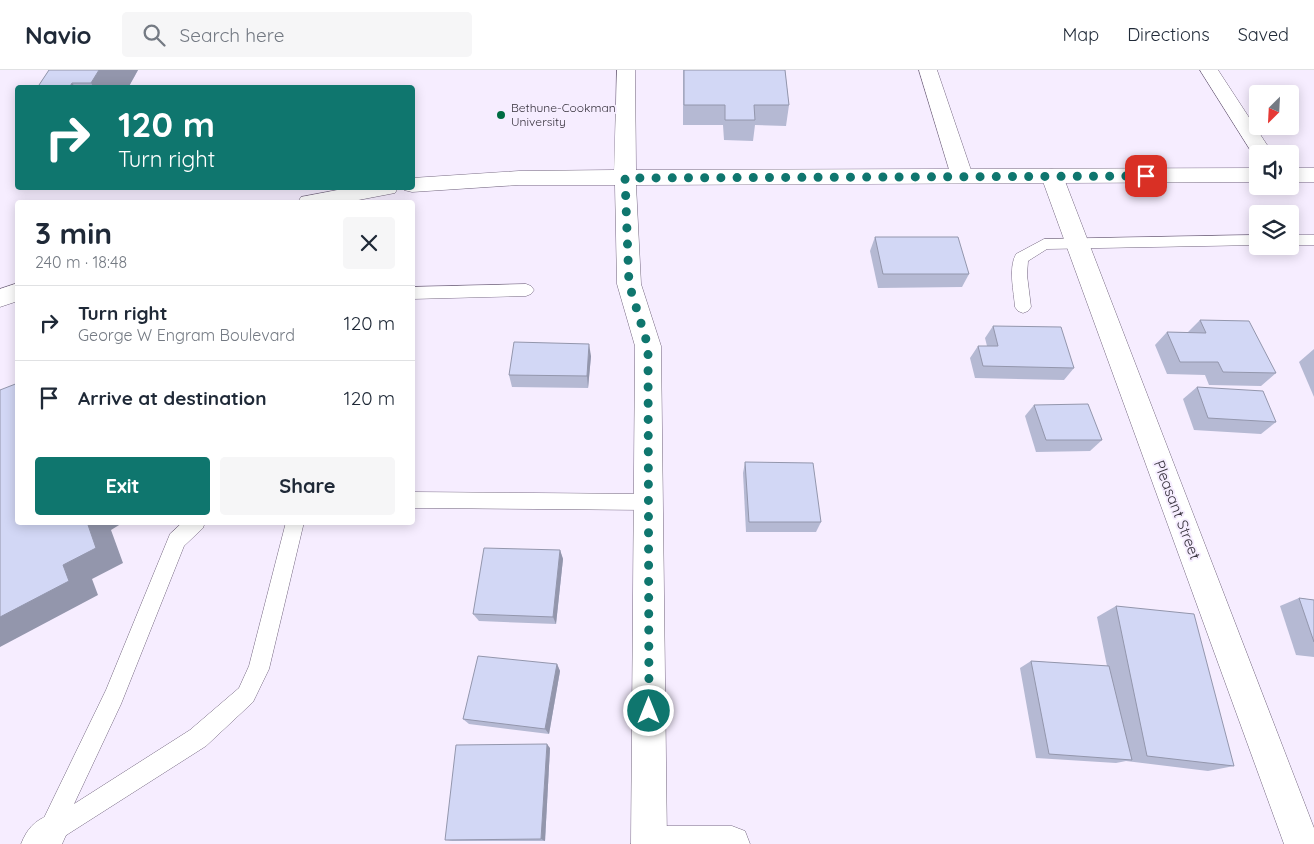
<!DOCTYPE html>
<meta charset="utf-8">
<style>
:root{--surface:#fff;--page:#f6f6f7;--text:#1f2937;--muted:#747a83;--line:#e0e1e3;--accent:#0f766e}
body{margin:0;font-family:Quicksand,sans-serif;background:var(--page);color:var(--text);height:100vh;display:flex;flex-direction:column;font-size:19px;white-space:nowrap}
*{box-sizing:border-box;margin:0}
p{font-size:16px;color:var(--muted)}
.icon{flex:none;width:28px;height:28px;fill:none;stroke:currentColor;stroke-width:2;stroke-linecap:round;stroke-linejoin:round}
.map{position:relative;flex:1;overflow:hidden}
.sheet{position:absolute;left:15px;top:130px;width:400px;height:325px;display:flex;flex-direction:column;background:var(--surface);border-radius:5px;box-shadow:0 2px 12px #0003}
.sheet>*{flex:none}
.top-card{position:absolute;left:15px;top:15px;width:400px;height:105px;border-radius:5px;box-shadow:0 2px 12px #0003;background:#0f766e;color:#fff;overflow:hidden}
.needle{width:32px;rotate:204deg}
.fabs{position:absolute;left:1249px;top:15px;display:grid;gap:10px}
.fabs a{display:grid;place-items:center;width:50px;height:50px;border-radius:5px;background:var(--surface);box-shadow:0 2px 12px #0003;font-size:25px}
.pin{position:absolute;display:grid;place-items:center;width:42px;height:42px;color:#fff;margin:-21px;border-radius:10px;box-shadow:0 2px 8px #0006}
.me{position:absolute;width:55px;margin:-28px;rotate:0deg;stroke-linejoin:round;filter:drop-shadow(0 0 4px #0008)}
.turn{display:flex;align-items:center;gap:18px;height:105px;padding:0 20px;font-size:22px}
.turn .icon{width:65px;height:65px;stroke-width:2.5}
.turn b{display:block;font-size:35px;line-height:42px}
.round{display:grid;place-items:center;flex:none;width:52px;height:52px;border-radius:5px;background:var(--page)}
.head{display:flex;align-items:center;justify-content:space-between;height:85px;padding:0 20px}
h1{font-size:30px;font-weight:700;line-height:38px}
.button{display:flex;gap:10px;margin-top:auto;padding:10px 20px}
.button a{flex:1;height:58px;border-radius:5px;background:var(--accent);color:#fff;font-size:20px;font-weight:700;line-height:58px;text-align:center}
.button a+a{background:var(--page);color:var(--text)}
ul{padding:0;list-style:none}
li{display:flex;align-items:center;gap:15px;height:75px;padding:0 20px;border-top:1px solid var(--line)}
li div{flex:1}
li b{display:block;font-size:19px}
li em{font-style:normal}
header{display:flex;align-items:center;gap:30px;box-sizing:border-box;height:70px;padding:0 25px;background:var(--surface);border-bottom:1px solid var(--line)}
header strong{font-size:24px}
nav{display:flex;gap:28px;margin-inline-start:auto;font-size:18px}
.search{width:350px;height:45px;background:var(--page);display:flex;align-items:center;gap:12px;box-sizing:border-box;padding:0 18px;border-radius:5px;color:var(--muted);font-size:19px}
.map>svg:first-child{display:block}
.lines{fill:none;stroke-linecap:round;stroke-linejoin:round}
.lane-casing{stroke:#746780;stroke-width:1}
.street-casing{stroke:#746780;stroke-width:1}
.secondary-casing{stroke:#746780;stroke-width:1}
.lane{fill:#fff;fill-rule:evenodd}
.street{fill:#fff;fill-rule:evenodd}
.secondary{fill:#fff;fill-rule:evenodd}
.wall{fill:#b5b9d3}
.shaded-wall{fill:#9396ac}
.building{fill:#d2d7f5;stroke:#9396ac}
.route{stroke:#0f766e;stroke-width:9;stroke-dasharray:0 16.2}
.poi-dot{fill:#006c43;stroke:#f6edff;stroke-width:2}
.labels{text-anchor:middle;stroke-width:4;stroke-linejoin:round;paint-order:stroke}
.far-poi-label{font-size:12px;fill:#37323d;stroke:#f6edff;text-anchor:start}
.street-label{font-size:15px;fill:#37323d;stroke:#f6edff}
</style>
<header>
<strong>Navio</strong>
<div class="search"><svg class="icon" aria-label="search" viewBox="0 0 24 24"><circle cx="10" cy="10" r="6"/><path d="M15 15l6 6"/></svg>Search here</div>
<nav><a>Map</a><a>Directions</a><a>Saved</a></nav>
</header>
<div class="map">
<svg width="1314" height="774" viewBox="0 0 1314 774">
<rect width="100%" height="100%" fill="#f6edff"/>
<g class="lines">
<defs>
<g id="lane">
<path d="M 1258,165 L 1258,175 L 1047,179 L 1028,191 L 1027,205 L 1031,237 L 1028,241 L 1023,243 L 1018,241 L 1015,237 C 1014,222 1008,198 1016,184 L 1044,169 Z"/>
<rect x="1290" y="165" width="24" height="10"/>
<polygon points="526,214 531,216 534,220 531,224 526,226 412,229 412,217"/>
<polygon points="412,422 648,424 654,426 657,432 654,438 648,440 412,438"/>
<polygon points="183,452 205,452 203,458 184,476 121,634 74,734 190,660 239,618 249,596 286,452 304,452 269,599 253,632 206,676 57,771 50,774 41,771 38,763 41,754 106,620 170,464"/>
</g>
<g id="street">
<polygon points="919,0 937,0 973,106 970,111 962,113 954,111 951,106"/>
<polygon points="1200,0 1218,0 1273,84 1258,84 1258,89 1256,89"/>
<polygon points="1052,99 1060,101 1063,106 1314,758 1314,774 1284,774 1041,106 1044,101"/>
<path d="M 49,745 L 62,750 L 67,763 L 62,774 L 21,774 C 27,759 34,751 49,745 Z"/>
<polygon points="649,756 732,756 745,761 750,774 631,774 636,761"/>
</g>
<g id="secondary">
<polygon points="617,0 635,0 636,100 1258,98 1258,112 636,115 641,214 661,276 667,774 631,774 635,276 617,214 615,115 519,115 412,122 404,120 403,118 412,118 412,108 519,101 614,100"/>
<rect x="1290" y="98" width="24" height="14"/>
<polygon points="348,118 398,118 395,123 348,132 298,132 301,127"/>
<polygon points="18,213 18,231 0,237 0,219"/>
</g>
</defs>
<!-- lane casing -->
<use href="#lane" class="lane-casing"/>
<!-- street casing -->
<use href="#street" class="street-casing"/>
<!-- secondary casing -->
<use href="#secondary" class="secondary-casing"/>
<!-- lane -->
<use href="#lane" class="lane"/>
<!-- street -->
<use href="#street" class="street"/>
<!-- secondary -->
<use href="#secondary" class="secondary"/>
</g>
<!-- wall -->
<g class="wall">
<polygon points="49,0 138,0 128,18 37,18"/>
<polygon points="683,0 785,0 789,35 786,56 755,55 753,71 724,70 723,55 683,55"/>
<polygon points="875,167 969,204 962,217 878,218 870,181"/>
<polygon points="1200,250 1276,303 1261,316 1209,315 1205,305 1167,304 1155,275 1167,262 1188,262"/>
<polygon points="993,256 1074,298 1064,310 975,308 970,288 978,276 987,276 985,268"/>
<polygon points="1314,279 1314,327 1299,292"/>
<polygon points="591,286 588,318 512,317 509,305"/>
<polygon points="1197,317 1276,352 1261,364 1194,360 1183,329"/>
<polygon points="1034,335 1102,370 1090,381 1036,382 1025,346"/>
<polygon points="745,392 821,452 816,462 746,462 743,403"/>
<polygon points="560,480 563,489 556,554 479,551 473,544"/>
<polygon points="1299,528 1314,530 1314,587 1296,585 1280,536"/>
<polygon points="1116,536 1234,696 1208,701 1126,691 1116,693 1036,688 1020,598 1031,591 1107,596 1097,547"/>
<polygon points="557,594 560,601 549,664 469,654 463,649"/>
<polygon points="550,678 545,771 452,771 445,770"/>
</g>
<!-- shaded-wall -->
<g class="shaded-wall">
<polygon points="99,0 138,0 128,18 94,18 91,13"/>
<polygon points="72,13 76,18 69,18"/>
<polygon points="589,274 591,286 588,318 587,306"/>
<polygon points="87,452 124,452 111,460 123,493 92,509 98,525 0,577 0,547 63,495"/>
<polygon points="560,480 563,489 556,554 553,547"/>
<polygon points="557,594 560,601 549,664 545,659"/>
<polygon points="547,674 550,678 545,771 541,769"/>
</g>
<!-- building -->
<g class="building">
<polygon points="49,0 99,0 91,13 72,13 69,18 37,18"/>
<polygon points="684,0 785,0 789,35 754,35 755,50 725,50 725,35 684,35"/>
<polygon points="875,167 958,167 969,204 883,204"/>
<polygon points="1200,250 1249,251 1276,303 1223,302 1218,292 1180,292 1167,262 1206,263"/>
<polygon points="993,256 1061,257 1074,298 983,296 978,276 998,276"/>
<polygon points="514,272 589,274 587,306 509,305"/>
<polygon points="18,313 18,452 87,452 96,478 63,495 69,511 0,547 0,320"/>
<polygon points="1197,317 1263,321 1276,352 1208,348"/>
<polygon points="1088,334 1102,370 1046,370 1034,335"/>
<polygon points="745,392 813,393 821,452 749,452"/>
<polygon points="484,478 560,480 553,547 473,544"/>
<polygon points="1299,528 1314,530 1314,572"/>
<polygon points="1116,536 1194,544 1234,696 1147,686"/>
<polygon points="478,586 557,594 545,659 463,649"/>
<polygon points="1031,591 1109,596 1132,690 1049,684"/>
<polygon points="547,674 541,769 445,770 456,675"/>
</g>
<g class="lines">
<!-- route -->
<polyline class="route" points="649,641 648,276 629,214 625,108 1146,106"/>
</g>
<!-- markers -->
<circle class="poi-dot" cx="501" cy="45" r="5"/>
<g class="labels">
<!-- far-poi labels -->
<g class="far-poi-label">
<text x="511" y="42">Bethune-Cookman<tspan x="511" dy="14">University</tspan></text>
</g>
<!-- street labels -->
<g class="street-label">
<text transform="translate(1177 440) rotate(69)" y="5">Pleasant Street</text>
</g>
</g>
</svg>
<div class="fabs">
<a><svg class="needle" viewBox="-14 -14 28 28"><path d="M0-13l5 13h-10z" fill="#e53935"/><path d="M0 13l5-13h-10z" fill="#747a83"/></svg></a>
<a><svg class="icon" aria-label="sound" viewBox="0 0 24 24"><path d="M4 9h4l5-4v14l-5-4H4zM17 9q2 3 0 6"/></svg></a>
<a><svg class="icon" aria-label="layers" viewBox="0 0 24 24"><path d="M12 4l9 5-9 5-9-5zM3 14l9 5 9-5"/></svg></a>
</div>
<div class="pin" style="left:1146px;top:106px;background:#d93025"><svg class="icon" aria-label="arrive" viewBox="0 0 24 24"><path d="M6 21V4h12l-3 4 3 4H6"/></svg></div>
<svg class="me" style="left:649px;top:641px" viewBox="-20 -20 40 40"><circle r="17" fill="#0f766e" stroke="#fff" stroke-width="3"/><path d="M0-11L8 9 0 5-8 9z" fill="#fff"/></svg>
<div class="top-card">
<div class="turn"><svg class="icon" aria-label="right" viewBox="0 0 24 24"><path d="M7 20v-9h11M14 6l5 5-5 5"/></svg><div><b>120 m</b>Turn right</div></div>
</div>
<section class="sheet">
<div class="head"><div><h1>3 min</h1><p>240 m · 18:48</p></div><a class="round"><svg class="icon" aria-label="close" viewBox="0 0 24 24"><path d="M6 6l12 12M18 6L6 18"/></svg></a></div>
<ul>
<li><svg class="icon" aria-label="right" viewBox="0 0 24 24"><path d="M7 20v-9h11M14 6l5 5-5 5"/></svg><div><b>Turn right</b><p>George W Engram Boulevard</p></div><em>120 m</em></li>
<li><svg class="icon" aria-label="arrive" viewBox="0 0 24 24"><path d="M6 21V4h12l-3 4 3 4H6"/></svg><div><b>Arrive at destination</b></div><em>120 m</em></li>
</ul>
<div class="button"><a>Exit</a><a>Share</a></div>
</section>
</div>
